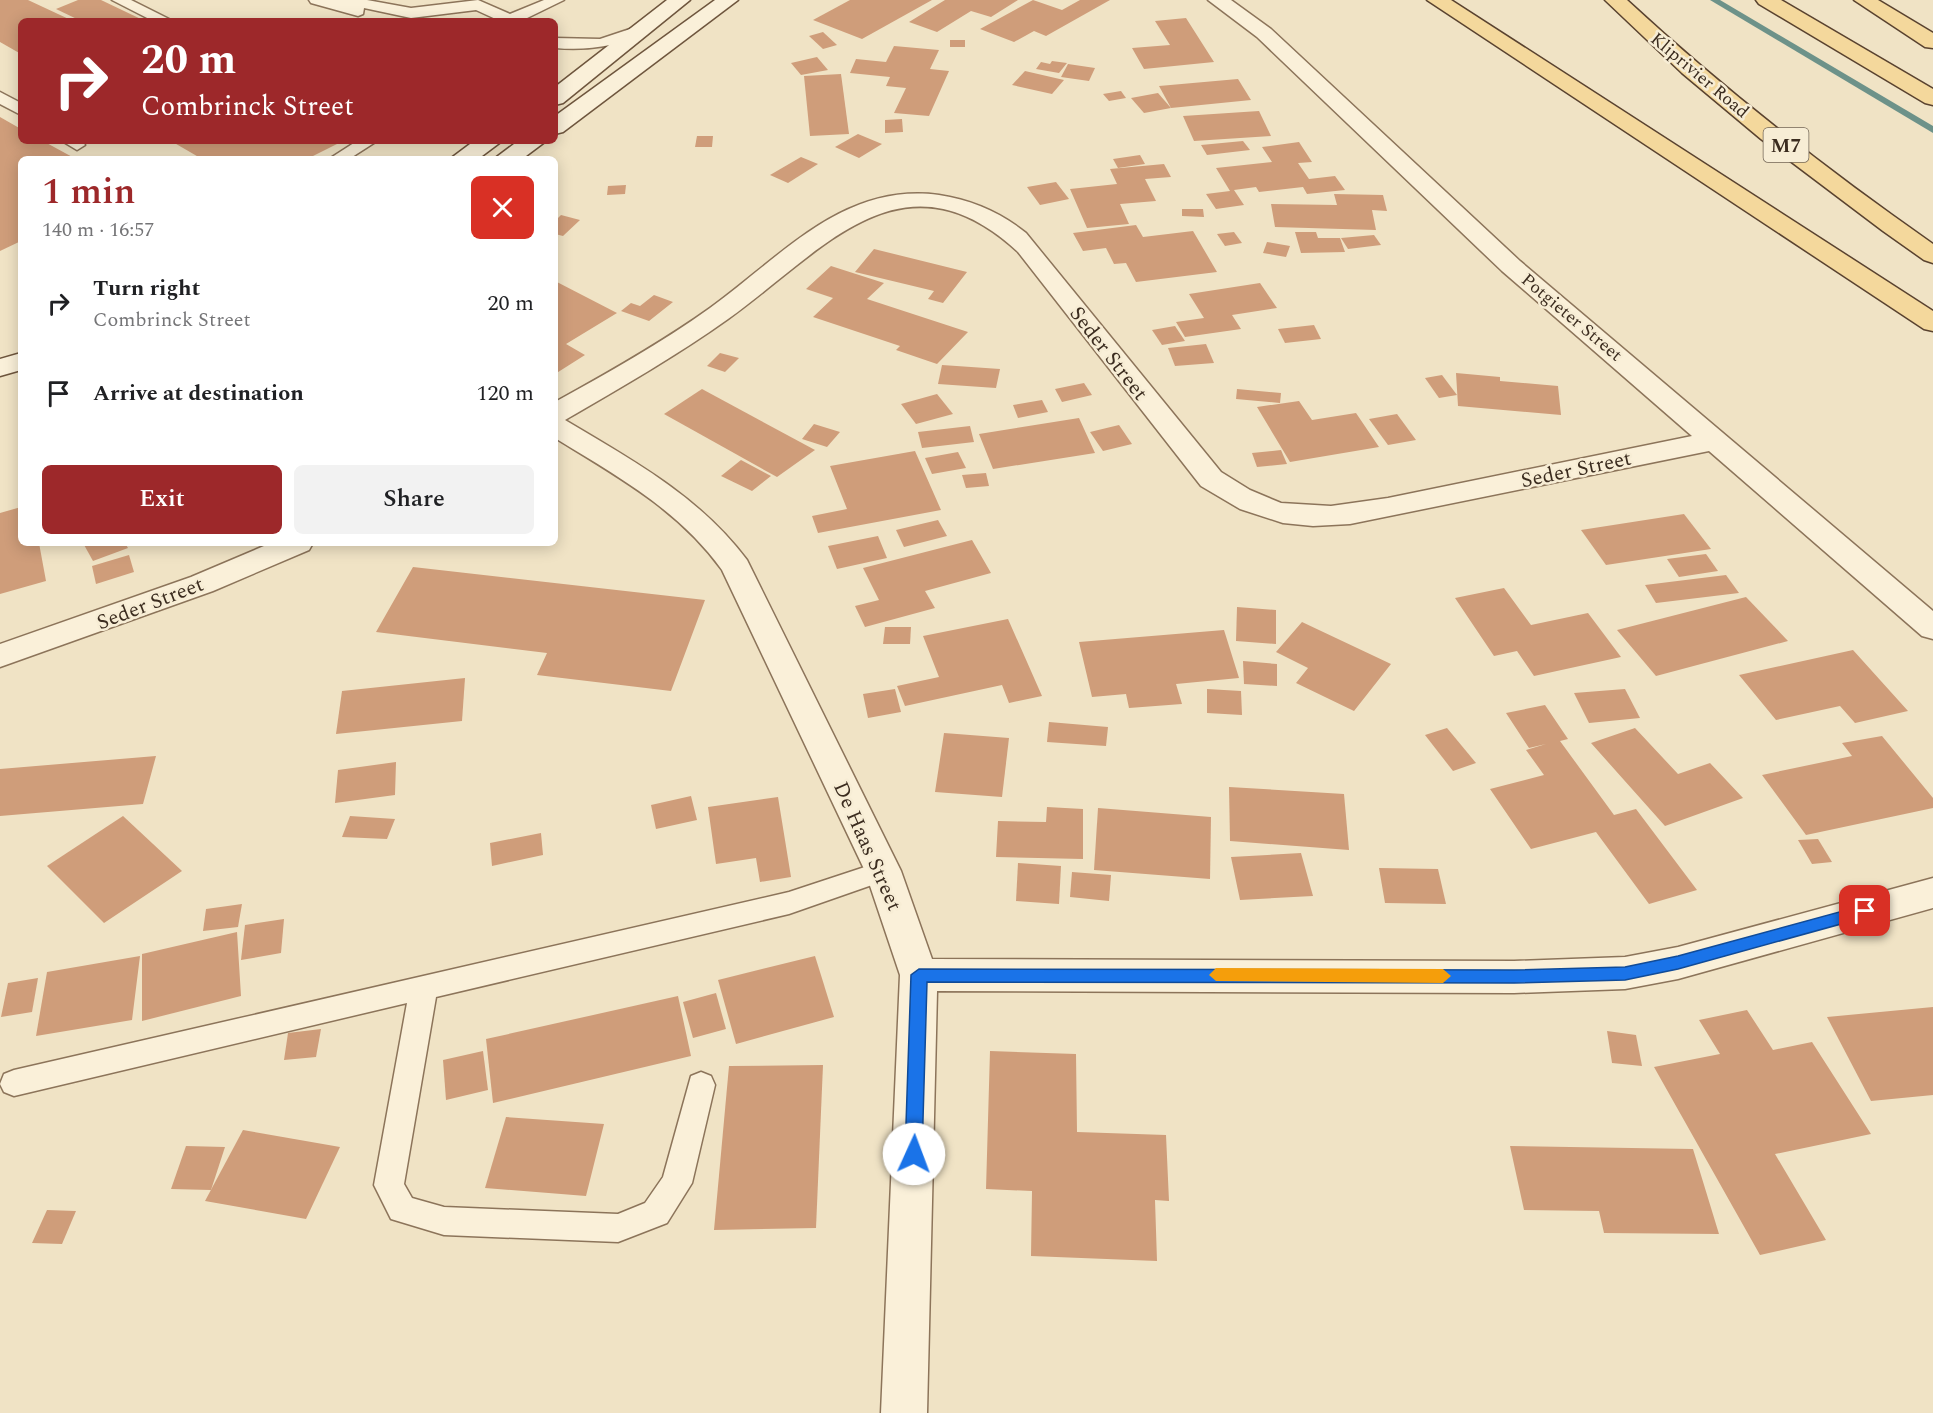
<!DOCTYPE html>
<meta charset="utf-8">
<style>
:root{--surface:#fff;--page:#f2f2f2;--text:#202124;--muted:#757577;--accent:#9d282a}
body{margin:0;font-family:Spectral,serif;background:var(--page);color:var(--text);height:100vh;display:flex;flex-direction:column;font-size:22px;white-space:nowrap}
*{box-sizing:border-box;margin:0}
p{font-size:20px;color:var(--muted)}
.icon{flex:none;width:33px;height:33px;fill:none;stroke:currentColor;stroke-width:2;stroke-linecap:round;stroke-linejoin:round}
.map{position:relative;flex:1;overflow:hidden}
.sheet{position:absolute;left:18px;top:156px;width:540px;height:390px;display:flex;flex-direction:column;background:var(--surface);border-radius:9px;box-shadow:0 3px 15px #0003}
.sheet>*{flex:none}
.hud{position:absolute;left:18px;top:18px;width:540px;height:126px;border-radius:9px;box-shadow:0 3px 15px #0003;background:#9d282a;color:#fff;overflow:hidden}
.pin{position:absolute;display:grid;place-items:center;width:51px;height:51px;color:#fff;margin:-26px;border-radius:12px;box-shadow:0 3px 9px #0006}
.me{position:absolute;width:66px;margin:-33px;rotate:2deg;stroke-linejoin:round;filter:drop-shadow(0 0 4px #0008)}
.turn{display:flex;align-items:center;gap:21px;height:126px;padding:0 24px;font-size:27px}
.turn .icon{width:78px;height:78px;stroke-width:2.5}
.turn b{display:block;font-size:42px;line-height:51px}
.round{display:grid;place-items:center;flex:none;width:63px;height:63px;border-radius:9px;background:var(--page)}
.head{display:flex;align-items:center;justify-content:space-between;height:102px;padding:0 24px}
h1{font-size:36px;font-weight:600;line-height:45px;color:var(--accent)}
.cta{display:flex;gap:12px;margin-top:auto;padding:12px 24px}
.cta a{flex:1;height:69px;border-radius:9px;background:var(--accent);color:#fff;font-size:24px;font-weight:600;line-height:69px;text-align:center}
.cta a+a{background:var(--page);color:var(--text)}
ul{padding:0;list-style:none}
li{display:flex;align-items:center;gap:18px;height:90px;padding:0 24px}
li div{flex:1}
li b{display:block;font-size:22px}
li em{font-style:normal}
.map>svg:first-child{display:block}
.lines{fill:none;stroke-linecap:round;stroke-linejoin:round}
.stream{fill:#6d9289;fill-rule:evenodd}
.building{fill:#cf9d7a}
.service-casing{stroke:#8c745a;stroke-width:3}
.minor-casing{stroke:#8c745a;stroke-width:3}
.secondary-casing{stroke:#6e553d;stroke-width:3}
.primary-casing{stroke:#59422f;stroke-width:3}
.service{fill:#faf0d9;fill-rule:evenodd}
.minor{fill:#faf0d9;fill-rule:evenodd}
.secondary{fill:#faf0d9;fill-rule:evenodd}
.primary{fill:#f4d89c;fill-rule:evenodd}
.route{fill:#1a73e8;stroke:#114b97;stroke-width:1.5}
.slow{fill:#f59e0b}
.labels{text-anchor:middle;stroke-width:5;stroke-linejoin:round;paint-order:stroke}
.far-street-label{font-size:18px;fill:#3b2c1f;stroke:#f7edd5}
.shield{fill:#f7edd5;stroke:#736656;stroke-width:1.5}
.shield-label{font-size:20px;font-weight:bold;fill:#3b2c1f}
.street-label{font-size:21px;fill:#3b2c1f;stroke:#f7edd5}
</style>
<div class="map">
<svg width="1933" height="1413" viewBox="0 0 1933 1413">
<rect width="100%" height="100%" fill="#f0e3c5"/>
<g class="lines">
<!-- stream -->
<polygon class="stream" points="1710,0 1720,0 1933,126 1933,133"/>
</g>
<!-- building -->
<g class="building">
<polygon points="0,0 28,0 73,21 21,21 21,54 0,42"/>
<polygon points="78,0 101,0 145,21 81,21 56,9"/>
<polygon points="850,0 932,0 862,39 813,20"/>
<polygon points="945,0 1018,0 991,17 971,11 937,32 909,22"/>
<polygon points="1033,0 1062,10 1080,0 1110,0 1046,36 1034,31 1014,42 980,29"/>
<polygon points="1186,18 1214,62 1144,69 1132,48 1170,45 1155,21"/>
<polygon points="823,32 837,45 823,49 809,36"/>
<rect x="950" y="40" width="15" height="7"/>
<polygon points="894,46 939,50 930,69 949,71 929,116 894,113 906,88 886,86 890,77 850,73 856,59 886,62"/>
<polygon points="817,57 828,70 801,75 791,63"/>
<polygon points="1052,61 1067,63 1059,73 1036,69 1041,62 1050,64"/>
<polygon points="1068,64 1095,68 1089,81 1061,77"/>
<polygon points="1025,71 1064,80 1052,94 1012,85"/>
<polygon points="841,74 849,134 810,136 804,76"/>
<polygon points="1238,79 1251,100 1171,108 1159,86"/>
<polygon points="1121,91 1126,98 1109,101 1103,94"/>
<polygon points="1158,93 1171,108 1144,113 1131,98"/>
<polygon points="1259,111 1271,136 1194,141 1183,116"/>
<polygon points="0,117 21,129 21,141 43,141 76,159 21,159 21,241 0,251"/>
<polygon points="902,119 903,132 885,133 885,120"/>
<polygon points="858,134 882,144 859,158 835,147"/>
<polygon points="697,136 713,136 712,147 695,147"/>
<polygon points="171,141 343,141 307,159 202,159"/>
<polygon points="1243,141 1250,150 1207,155 1201,145"/>
<polygon points="1299,142 1312,162 1298,163 1309,179 1335,176 1345,190 1307,194 1303,187 1259,192 1256,187 1234,190 1244,205 1216,209 1206,194 1230,191 1216,168 1272,162 1262,147"/>
<polygon points="1140,155 1145,164 1118,168 1113,159"/>
<polygon points="801,157 818,164 788,183 770,175"/>
<polygon points="1164,164 1171,177 1145,179 1156,201 1120,204 1129,224 1087,228 1070,189 1117,184 1110,169"/>
<polygon points="1056,182 1069,199 1040,205 1027,187"/>
<polygon points="626,185 625,194 607,195 608,186"/>
<polygon points="1334,194 1383,195 1387,211 1372,210 1376,230 1275,227 1271,204 1337,205"/>
<polygon points="1182,209 1203,209 1204,217 1182,216"/>
<polygon points="561,215 580,220 563,236 555,234 555,221"/>
<polygon points="1136,225 1143,237 1193,231 1217,272 1136,282 1126,263 1114,264 1106,248 1083,251 1073,233"/>
<polygon points="1234,232 1242,243 1225,246 1217,234"/>
<polygon points="1295,232 1316,232 1318,238 1340,238 1345,252 1301,253"/>
<polygon points="1374,235 1381,245 1348,249 1341,238"/>
<polygon points="1267,242 1290,246 1286,257 1263,253"/>
<polygon points="874,249 967,272 943,303 928,299 934,291 855,272"/>
<polygon points="831,266 884,283 867,299 968,332 937,364 896,350 900,346 813,317 833,298 806,289"/>
<polygon points="555,281 617,313 566,344 585,355 555,374"/>
<polygon points="1260,283 1277,308 1232,315 1241,329 1185,337 1176,322 1204,318 1189,294"/>
<polygon points="654,295 673,302 649,321 621,311 631,303 640,306"/>
<polygon points="1314,325 1321,339 1285,343 1278,329"/>
<polygon points="1175,326 1185,341 1162,345 1152,330"/>
<polygon points="1206,344 1214,363 1175,366 1168,348"/>
<polygon points="720,353 739,358 725,372 707,366"/>
<polygon points="942,365 1000,369 996,388 938,384"/>
<polygon points="1456,373 1500,377 1500,381 1558,386 1561,415 1458,406"/>
<polygon points="1442,375 1457,395 1439,398 1425,378"/>
<polygon points="1084,383 1092,395 1062,402 1055,389"/>
<polygon points="702,389 815,450 777,477 664,414"/>
<polygon points="1237,389 1281,393 1280,403 1236,399"/>
<polygon points="937,394 953,414 916,424 901,404"/>
<polygon points="1042,400 1048,412 1018,418 1013,405"/>
<polygon points="1299,401 1312,420 1356,413 1379,447 1290,462 1257,407"/>
<polygon points="1397,414 1416,440 1388,445 1369,419"/>
<polygon points="1079,418 1095,453 993,469 979,434"/>
<polygon points="814,424 840,432 827,447 802,439"/>
<polygon points="1119,425 1132,444 1103,451 1090,432"/>
<polygon points="970,426 974,442 922,448 918,432"/>
<polygon points="1281,450 1287,464 1257,467 1252,453"/>
<polygon points="915,451 941,510 818,533 812,516 847,509 830,466"/>
<polygon points="958,452 966,468 932,474 925,458"/>
<polygon points="741,460 771,476 752,491 721,476"/>
<polygon points="986,473 989,486 966,488 962,475"/>
<polygon points="21,507 21,543 39,543 46,581 0,594 0,513"/>
<polygon points="1684,514 1711,549 1606,565 1581,530"/>
<polygon points="938,520 947,536 904,547 896,530"/>
<polygon points="878,536 887,558 837,569 828,546"/>
<polygon points="972,540 991,573 925,591 935,608 865,627 855,606 879,600 863,568"/>
<polygon points="83,543 125,543 128,548 93,561"/>
<polygon points="1706,554 1718,571 1679,577 1667,559"/>
<polygon points="129,555 134,572 96,584 92,566"/>
<polygon points="413,567 705,600 671,691 537,675 547,653 376,632"/>
<polygon points="1726,575 1739,593 1656,603 1645,585"/>
<polygon points="1504,588 1531,625 1588,613 1621,657 1534,676 1517,651 1494,656 1455,598"/>
<polygon points="1746,597 1788,641 1656,676 1617,630"/>
<polygon points="1237,607 1276,610 1276,644 1236,641"/>
<polygon points="1008,619 1042,696 1009,703 1002,685 905,706 897,686 939,677 923,636"/>
<polygon points="1302,622 1391,664 1354,711 1296,683 1308,668 1276,652"/>
<polygon points="885,627 911,627 910,644 883,644"/>
<polygon points="1224,630 1239,678 1176,684 1182,704 1129,708 1126,694 1092,697 1079,642"/>
<polygon points="1853,650 1908,711 1855,723 1840,706 1776,720 1739,675"/>
<polygon points="1243,661 1277,664 1277,686 1244,684"/>
<polygon points="465,678 462,721 336,734 342,691"/>
<polygon points="895,689 901,712 868,718 863,694"/>
<polygon points="1207,689 1241,691 1242,715 1207,713"/>
<polygon points="1625,689 1640,718 1589,723 1574,693"/>
<polygon points="1545,705 1568,739 1560,741 1614,815 1636,809 1697,890 1649,904 1596,832 1531,849 1490,789 1544,775 1526,750 1546,744 1529,748 1506,713"/>
<polygon points="1049,722 1108,727 1106,746 1047,742"/>
<polygon points="1447,728 1476,763 1453,771 1425,735"/>
<polygon points="1635,728 1678,774 1710,763 1743,798 1665,826 1591,743"/>
<polygon points="944,733 1009,738 1002,797 935,792"/>
<polygon points="1882,736 1933,798 1933,808 1806,835 1762,775 1852,756 1842,743"/>
<polygon points="156,756 143,804 0,816 0,769"/>
<polygon points="396,762 395,795 335,803 338,770"/>
<polygon points="1229,787 1344,794 1349,850 1230,841"/>
<polygon points="691,796 697,820 656,829 651,805"/>
<polygon points="778,797 791,877 760,882 756,858 716,864 708,807"/>
<polygon points="1047,807 1083,809 1083,859 996,857 998,821 1046,822"/>
<polygon points="1098,808 1211,817 1210,879 1094,870"/>
<polygon points="123,816 182,871 104,923 47,866"/>
<polygon points="350,816 395,819 387,839 342,837"/>
<polygon points="541,833 543,855 492,866 490,843"/>
<polygon points="1818,839 1832,862 1812,864 1798,840"/>
<polygon points="1301,853 1313,896 1240,900 1231,857"/>
<polygon points="1018,863 1061,866 1059,904 1016,901"/>
<polygon points="1379,868 1438,869 1446,904 1385,903"/>
<polygon points="1072,872 1111,875 1109,901 1070,897"/>
<polygon points="242,904 238,927 203,931 206,909"/>
<polygon points="284,919 281,953 241,960 245,925"/>
<polygon points="237,932 241,996 142,1021 142,954"/>
<polygon points="140,956 132,1020 36,1036 47,972"/>
<polygon points="815,956 834,1017 736,1044 718,980"/>
<polygon points="38,978 32,1012 1,1017 8,983"/>
<polygon points="716,993 726,1029 693,1038 683,1002"/>
<polygon points="678,996 691,1056 493,1103 486,1039"/>
<polygon points="1933,1007 1933,1095 1871,1101 1827,1017"/>
<polygon points="1747,1010 1773,1050 1812,1042 1871,1134 1775,1154 1826,1240 1760,1255 1654,1067 1720,1054 1699,1020"/>
<polygon points="321,1029 316,1057 284,1060 288,1033"/>
<polygon points="1607,1031 1636,1035 1642,1066 1612,1063"/>
<polygon points="483,1051 488,1090 446,1100 443,1060"/>
<polygon points="990,1051 1076,1054 1077,1132 1166,1135 1169,1201 1155,1200 1157,1261 1031,1256 1032,1191 986,1189"/>
<polygon points="823,1065 816,1228 714,1230 729,1066"/>
<polygon points="506,1117 604,1124 586,1196 485,1188"/>
<polygon points="243,1130 340,1147 306,1219 205,1201"/>
<polygon points="186,1146 225,1147 211,1190 171,1189"/>
<polygon points="1510,1146 1693,1149 1719,1234 1604,1233 1599,1211 1524,1210"/>
<polygon points="47,1210 76,1211 62,1244 32,1243"/>
</g>
<g class="lines">
<defs>
<g id="service">
<polygon points="112,0 131,0 173,21 153,21"/>
<polygon points="309,0 367,0 411,8 478,0 510,14 544,0 564,0 521,21 500,21 476,10 411,18 364,8 363,14 358,16 311,3"/>
<path d="M 642,25 L 650,30 L 647,33 C 616,46 589,51 555,48 L 555,38 L 600,39 Z"/>
<polygon points="0,92 21,103 21,115 0,104"/>
<polygon points="62,141 82,141 85,145 77,150"/>
<polygon points="357,141 377,141 349,159 329,159"/>
<polygon points="883,861 892,864 896,871 892,878 789,914 436,997 404,1184 412,1198 444,1207 618,1214 645,1203 663,1177 691,1076 701,1072 711,1076 715,1085 692,1183 667,1223 618,1242 444,1235 391,1219 374,1185 407,1003 14,1096 4,1092 0,1084 4,1074 14,1070 789,892"/>
</g>
<g id="minor">
<path d="M 1208,0 L 1231,0 L 1271,29 L 1520,261 L 1933,611 L 1933,639 L 1922,636 L 1709,451 L 1350,524 L 1313,526 L 1283,523 L 1240,509 L 1201,486 L 1018,252 C 902,145 822,252 728,319 C 676,356 620,388 565,420 C 632,460 699,496 747,560 L 901,871 L 932,959 L 1514,961 L 1625,957 L 1678,947 L 1933,878 L 1933,908 L 1678,979 L 1625,989 L 1514,993 L 937,991 L 927,1413 L 881,1413 L 900,975 L 865,871 L 722,570 C 679,510 617,476 555,438 L 555,402 C 608,373 661,343 710,308 C 781,257 843,182 939,195 C 972,200 1000,212 1026,233 L 1221,472 L 1250,490 L 1281,503 L 1331,506 L 1388,498 L 1692,436 L 1502,271 L 1257,37 Z"/>
<polygon points="271,543 313,543 309,550 213,591 0,667 0,644 191,577"/>
</g>
<g id="secondary">
<polygon points="667,0 690,0 563,103 555,105 555,87"/>
<polygon points="715,0 738,0 563,132 555,134 555,116"/>
<polygon points="474,141 502,141 478,159 450,159"/>
<polygon points="518,141 546,141 522,159 494,159"/>
<polygon points="21,353 21,370 0,376 0,359"/>
</g>
<g id="primary">
<polygon points="1427,0 1451,0 1933,311 1933,331 1924,329"/>
<path d="M 1605,0 L 1627,0 C 1723,89 1826,169 1933,244 L 1933,263 L 1924,260 L 1883,231 L 1761,139 L 1682,73 Z"/>
<polygon points="1756,0 1781,0 1933,89 1933,105 1925,103 1759,4"/>
<polygon points="1854,0 1878,0 1933,33 1933,48 1925,47"/>
</g>
</defs>
<!-- service casing -->
<use href="#service" class="service-casing"/>
<!-- minor casing -->
<use href="#minor" class="minor-casing"/>
<!-- secondary casing -->
<use href="#secondary" class="secondary-casing"/>
<!-- primary casing -->
<use href="#primary" class="primary-casing"/>
<!-- service -->
<use href="#service" class="service"/>
<!-- minor -->
<use href="#minor" class="minor"/>
<!-- secondary -->
<use href="#secondary" class="secondary"/>
<!-- primary -->
<use href="#primary" class="primary"/>
</g>
<!-- route -->
<polygon class="route" points="1865,905 1873,911 1870,916 1678,969 1625,980 1514,983 927,982 922,1154 920,1159 914,1162 908,1159 905,1154 911,975 919,969 1514,970 1625,967 1678,956"/>
<!-- slow -->
<polygon class="slow" points="1216,968 1443,969 1451,976 1443,983 1216,981 1209,975"/>
<g class="labels">
<!-- far-street labels -->
<g class="far-street-label">
<text transform="translate(1700 75) rotate(40)" y="6">Kliprivier Road</text>
<text transform="translate(1572 317) rotate(40)" y="6">Potgieter Street</text>
</g>
<!-- shield labels -->
<rect class="shield" x="1763.5" y="128" width="45" height="34" rx="4.5"/>
<g class="shield-label">
<text x="1786" y="152">M7</text>
</g>
<!-- street labels -->
<g class="street-label">
<text transform="translate(1109 353) rotate(52)" y="7">Seder Street</text>
<text transform="translate(1576 469) rotate(-12)" y="7">Seder Street</text>
<text transform="translate(150 603) rotate(-21)" y="7">Seder Street</text>
<text transform="translate(868 846) rotate(66)" y="7">De Haas Street</text>
</g>
</g>
</svg>
<div class="pin" style="left:1865px;top:911px;background:#d93025"><svg class="icon" aria-label="arrive" viewBox="0 0 24 24"><path d="M6 21V4h12l-3 4 3 4H6"/></svg></div>
<svg class="me" style="left:914px;top:1154px" viewBox="-20 -20 40 40"><circle r="19" fill="#fff"/><path d="M0-13L10 11 0 6-10 11z" fill="#1a73e8"/></svg>
<div class="hud">
<div class="turn"><svg class="icon" aria-label="right" viewBox="0 0 24 24"><path d="M7 20v-9h11M14 6l5 5-5 5"/></svg><div><b>20 m</b>Combrinck Street</div></div>
</div>
<section class="sheet">
<div class="head"><div><h1>1 min</h1><p>140 m · 16:57</p></div><a class="round" style="background:#d93025;color:#fff"><svg class="icon" aria-label="close" viewBox="0 0 24 24"><path d="M6 6l12 12M18 6L6 18"/></svg></a></div>
<ul>
<li><svg class="icon" aria-label="right" viewBox="0 0 24 24"><path d="M7 20v-9h11M14 6l5 5-5 5"/></svg><div><b>Turn right</b><p>Combrinck Street</p></div><em>20 m</em></li>
<li><svg class="icon" aria-label="arrive" viewBox="0 0 24 24"><path d="M6 21V4h12l-3 4 3 4H6"/></svg><div><b>Arrive at destination</b></div><em>120 m</em></li>
</ul>
<div class="cta"><a>Exit</a><a>Share</a></div>
</section>
</div>
